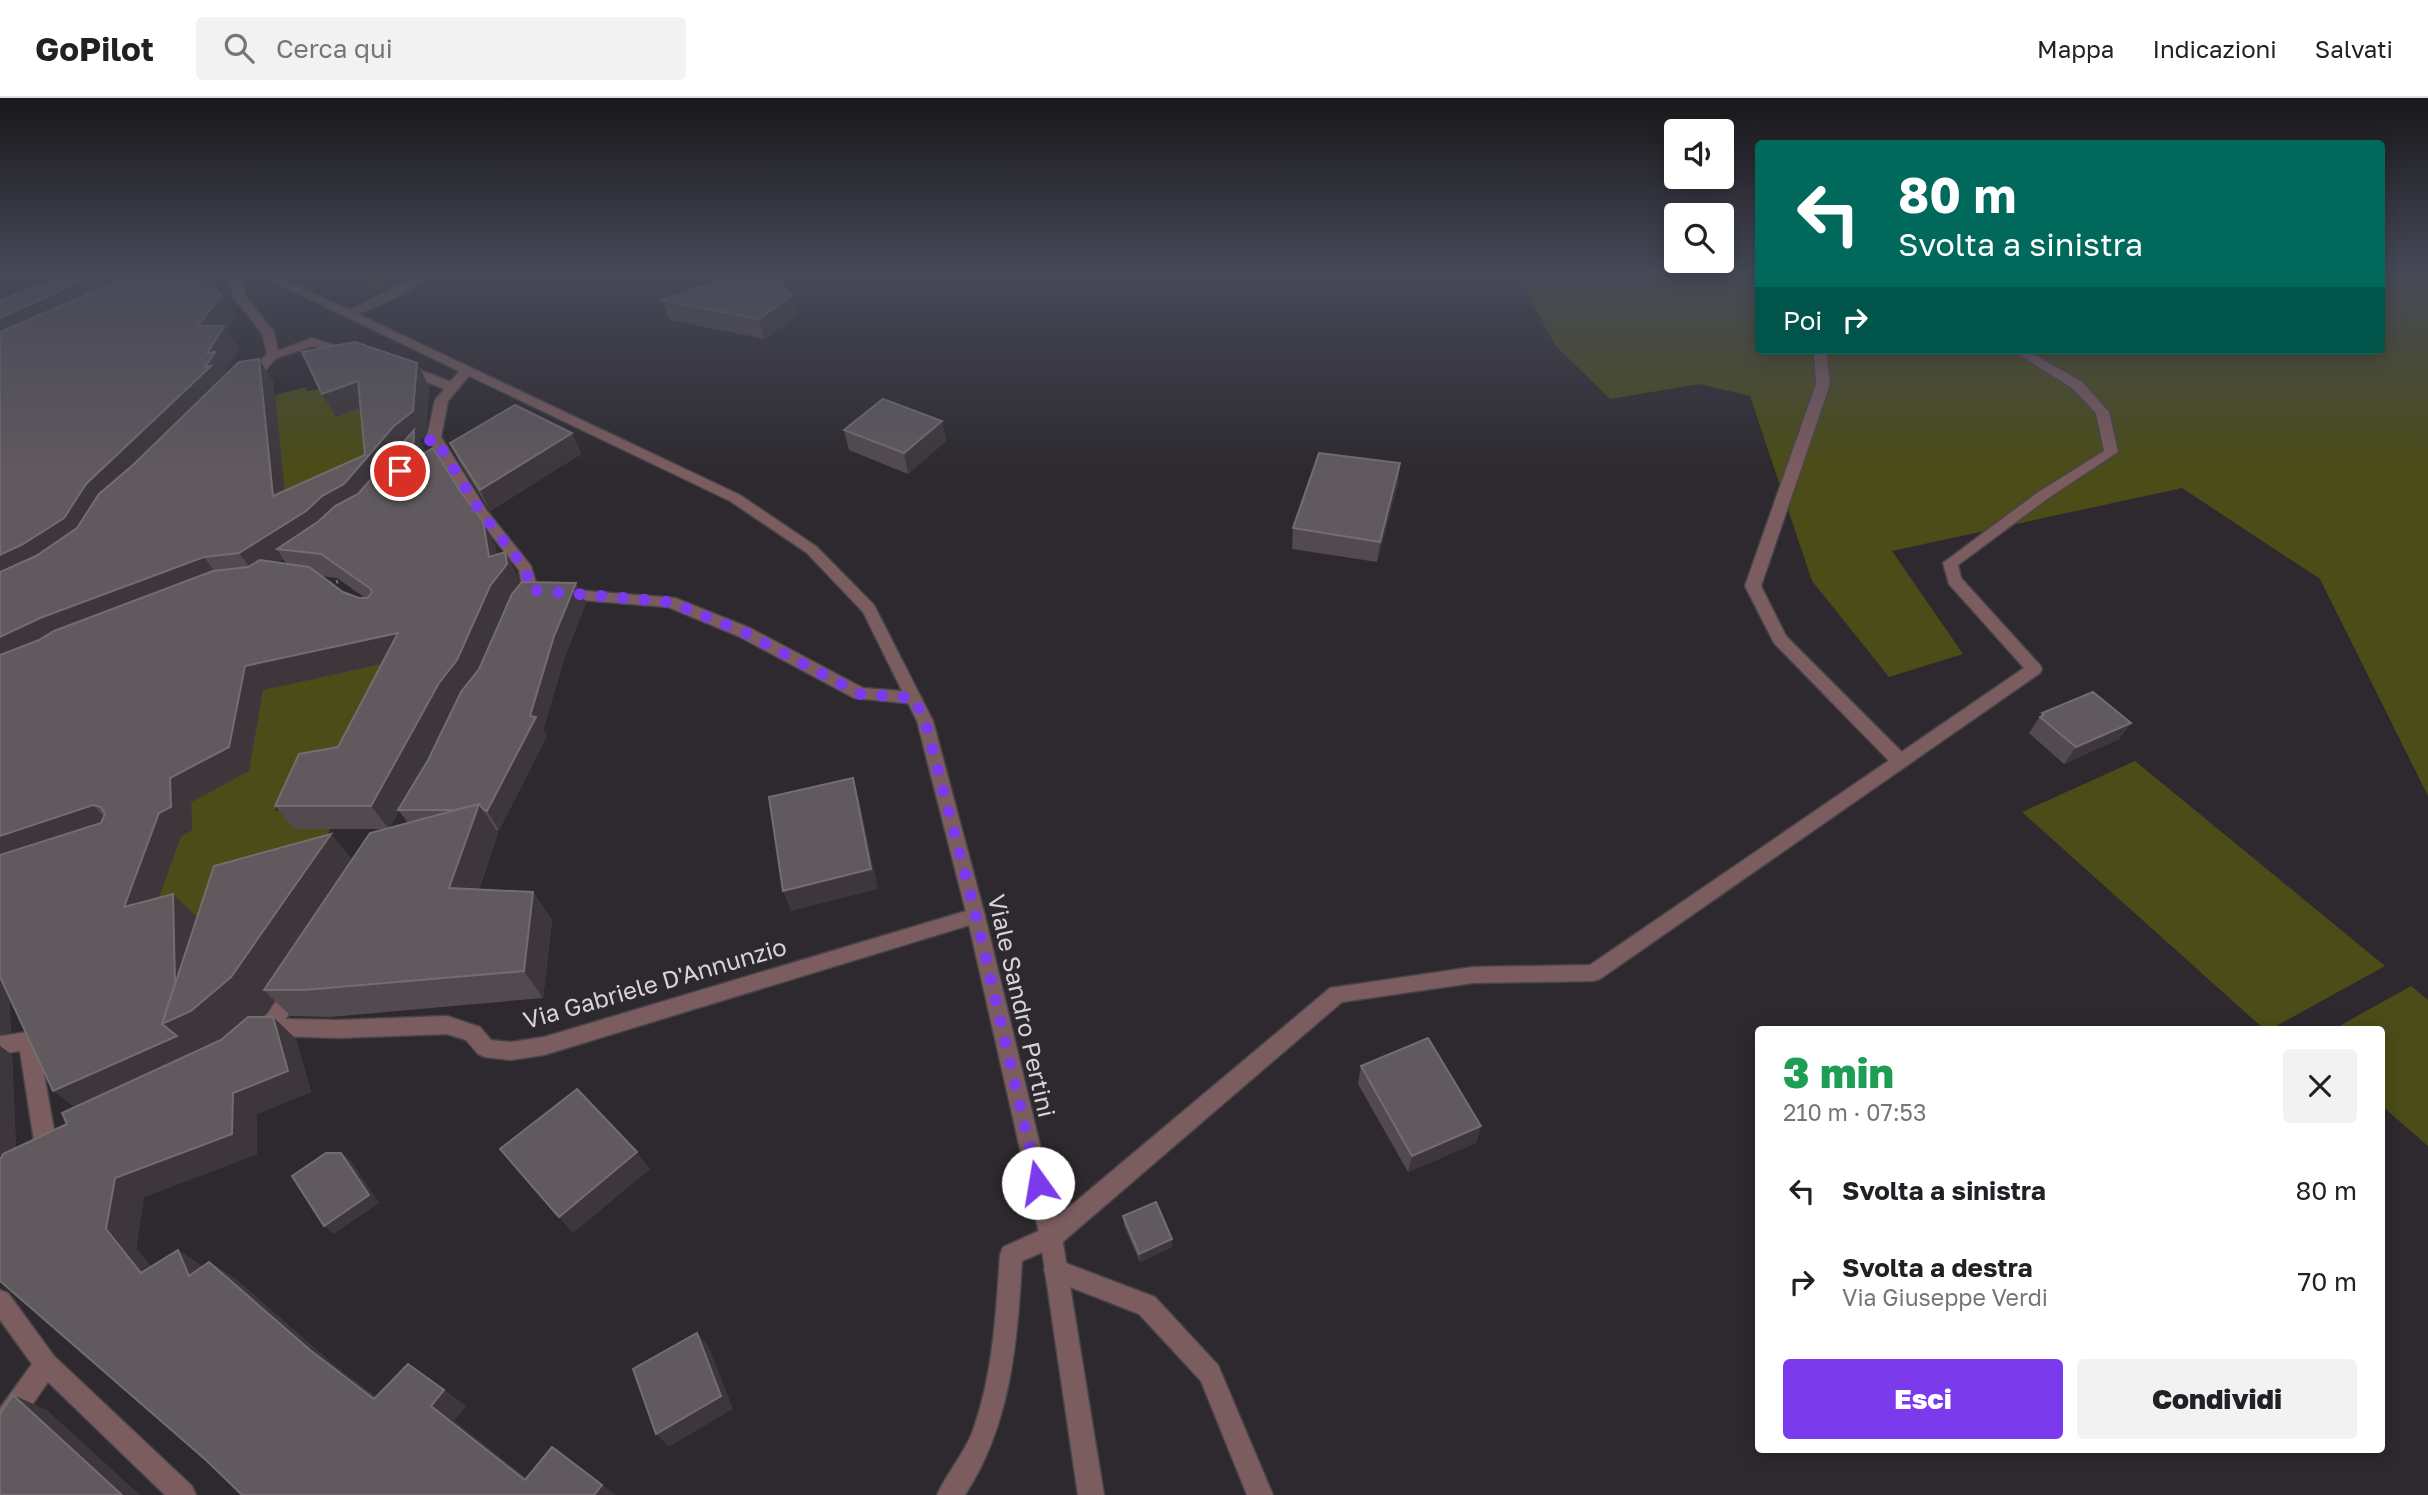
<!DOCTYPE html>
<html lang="it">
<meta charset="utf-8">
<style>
:root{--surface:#fff;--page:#f2f2f2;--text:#202124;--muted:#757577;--line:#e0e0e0;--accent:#7c3aed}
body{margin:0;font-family:"Golos Text",sans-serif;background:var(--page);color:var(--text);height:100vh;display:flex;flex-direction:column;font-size:26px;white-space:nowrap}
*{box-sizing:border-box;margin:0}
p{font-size:23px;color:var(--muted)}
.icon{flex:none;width:38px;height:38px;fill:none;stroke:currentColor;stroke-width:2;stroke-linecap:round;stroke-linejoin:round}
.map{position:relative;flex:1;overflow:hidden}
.sheet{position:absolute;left:1755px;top:928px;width:630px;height:427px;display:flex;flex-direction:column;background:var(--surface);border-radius:7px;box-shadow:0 4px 18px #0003}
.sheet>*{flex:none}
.guide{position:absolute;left:1755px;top:42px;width:630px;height:214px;border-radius:7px;box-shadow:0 4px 18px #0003;background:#00695c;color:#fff;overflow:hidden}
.buttons{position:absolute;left:1664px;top:21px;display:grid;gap:14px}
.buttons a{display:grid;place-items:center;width:70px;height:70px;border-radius:7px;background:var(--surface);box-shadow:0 4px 18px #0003;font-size:35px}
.pin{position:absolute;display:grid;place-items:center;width:60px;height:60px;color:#fff;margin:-30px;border:4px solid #fff;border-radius:50%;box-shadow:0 2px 7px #0007}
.me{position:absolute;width:77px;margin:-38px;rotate:347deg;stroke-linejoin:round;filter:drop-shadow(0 0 5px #0008)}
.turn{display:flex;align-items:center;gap:24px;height:147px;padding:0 28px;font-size:32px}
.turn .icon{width:91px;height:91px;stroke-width:2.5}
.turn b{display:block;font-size:49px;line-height:60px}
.then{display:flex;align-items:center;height:66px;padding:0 28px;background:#0003;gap:14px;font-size:26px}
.round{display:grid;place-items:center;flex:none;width:74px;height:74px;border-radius:7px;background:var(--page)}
.summary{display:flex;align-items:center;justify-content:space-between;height:119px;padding:0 28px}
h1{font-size:42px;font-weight:800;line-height:52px;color:#1e9e55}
.button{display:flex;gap:14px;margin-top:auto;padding:14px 28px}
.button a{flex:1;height:80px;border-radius:7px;background:var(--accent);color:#fff;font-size:28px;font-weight:800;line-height:80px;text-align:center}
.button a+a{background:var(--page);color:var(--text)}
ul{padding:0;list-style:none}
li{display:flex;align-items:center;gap:21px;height:91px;padding:0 28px}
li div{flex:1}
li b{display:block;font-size:26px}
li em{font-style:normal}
header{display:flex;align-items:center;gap:42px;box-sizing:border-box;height:98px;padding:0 35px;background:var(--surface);border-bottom:2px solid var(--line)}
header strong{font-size:33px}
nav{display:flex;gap:38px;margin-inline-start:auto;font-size:24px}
.search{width:490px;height:63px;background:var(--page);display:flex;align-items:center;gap:18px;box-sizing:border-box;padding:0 24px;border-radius:7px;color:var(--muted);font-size:26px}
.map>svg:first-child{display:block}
.green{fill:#4b4c17}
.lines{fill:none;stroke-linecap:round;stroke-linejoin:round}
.service-casing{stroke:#48444a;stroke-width:3}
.minor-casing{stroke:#48444a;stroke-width:3}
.tertiary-casing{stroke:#48444a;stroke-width:3}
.path{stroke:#78747a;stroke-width:3.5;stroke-dasharray:2 4.5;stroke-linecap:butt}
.service{fill:#7b5c5f;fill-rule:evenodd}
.minor{fill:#7b5c5f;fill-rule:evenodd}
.tertiary{fill:#7b5c5f;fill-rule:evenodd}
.wall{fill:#524a4f;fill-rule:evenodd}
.shaded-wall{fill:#3d373c}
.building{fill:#60595e;stroke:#736c71;stroke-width:2}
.route{stroke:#7c3aed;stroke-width:12;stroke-dasharray:0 21.6}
.labels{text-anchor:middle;stroke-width:6;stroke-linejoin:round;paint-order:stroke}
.street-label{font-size:24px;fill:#d7d4d9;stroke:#2d292f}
</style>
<header>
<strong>GoPilot</strong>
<div class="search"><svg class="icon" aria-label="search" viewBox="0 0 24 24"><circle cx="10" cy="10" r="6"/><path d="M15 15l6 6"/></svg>Cerca qui</div>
<nav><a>Mappa</a><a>Indicazioni</a><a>Salvati</a></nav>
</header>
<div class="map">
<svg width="2428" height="1397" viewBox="0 0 2428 1397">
<rect width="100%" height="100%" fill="#2d292f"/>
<!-- green -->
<g class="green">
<polygon points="342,176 402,176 378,192"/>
<polygon points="1517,176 1759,176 1759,252 2382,252 2382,176 2428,176 2428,698 2320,481 2182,390 1892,453 1963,556 1889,579 1812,483 1750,298 1699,286 1610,301 1555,247"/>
<polygon points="365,284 371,306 362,396 226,400 284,385 275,297 307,289 306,293"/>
<polygon points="470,504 332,677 284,685 275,713 305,708 295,731 330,731 312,771 287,793 142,834 181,738 192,732 191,704 216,691 241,563 277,589 363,570"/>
<polygon points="2135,663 2385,868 2271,931 2264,931 2022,714"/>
<polygon points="2411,888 2428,902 2428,1048 2382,1008 2382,931 2334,931"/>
</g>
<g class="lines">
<defs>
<g id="service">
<path d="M 420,176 L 435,176 C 423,187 353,224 342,216 Z"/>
<polygon points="312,240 356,254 350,258 313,248 273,261 267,257"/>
<polygon points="1814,252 1826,252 1830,286 1761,488 1786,538 1906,658 1909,663 1906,668 1894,668 1774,545 1745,488 1816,286"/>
<polygon points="404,266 457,286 459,289 452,293 447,292 399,273 398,270"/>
</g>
<g id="minor">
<polygon points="236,176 248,176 242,185 246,199 274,234 279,257 251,288 246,289 239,285 267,256 262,235 234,200 230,185"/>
<path d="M 2012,252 L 2027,252 L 2082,284 L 2109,314 L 2118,354 L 2047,401 L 1958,467 L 1961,480 L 2040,567 L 2042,571 L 2040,575 L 1600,881 L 1593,883 L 1473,885 L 1342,904 L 1059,1147 L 1022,1163 C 1017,1245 1011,1327 965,1397 L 937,1397 C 947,1375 963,1357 972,1335 C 993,1278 996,1217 1000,1157 L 1003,1149 L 1043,1131 L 1330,890 L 1473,869 L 1590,867 L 2024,570 L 1949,486 L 1943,465 L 2037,395 L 2104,353 L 2096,315 L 2072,290 Z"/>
<polygon points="466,270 472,274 448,303 441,339 487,413 531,468 538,492 525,508 520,509 512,504 522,491 519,472 477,419 427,339 435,302 461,271"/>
<polygon points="561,491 675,500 750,530 863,590 914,594 922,600 914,606 854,600 738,538 668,509 556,500 553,496"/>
<polygon points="976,810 983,813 985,818 983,823 544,957 511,962 485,959 478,956 466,942 447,936 340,940 270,938 258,945 251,942 248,936 251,930 268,915 288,884 295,882 302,884 305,890 286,921 340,922 447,918 480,929 491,942 511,944 544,939"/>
<polygon points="28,934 35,937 38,943 56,1043 53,1050 45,1053 37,1050 34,1043 20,953 0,956 0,938"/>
<polygon points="1055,1161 1155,1199 1218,1267 1273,1397 1247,1397 1201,1283 1139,1216 1047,1180 1044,1172 1047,1164"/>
<polygon points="0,1192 8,1195 54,1258 192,1388 196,1397 165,1397 48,1284 9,1340 0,1343 0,1310 32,1266 0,1222"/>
</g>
<polygon id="tertiary" points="257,176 273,176 740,397 817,449 874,507 933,623 985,818 1062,1139 1104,1397 1078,1397 1040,1139 967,818 917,623 863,514 807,455 730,403"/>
</defs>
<!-- service casing -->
<use href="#service" class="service-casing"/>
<!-- minor casing -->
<use href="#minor" class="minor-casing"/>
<!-- tertiary casing -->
<use href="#tertiary" class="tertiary-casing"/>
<!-- path -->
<g class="path">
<polyline points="2402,176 2428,182"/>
<polyline points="330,486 346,481"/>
</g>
<!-- service -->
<use href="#service" class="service"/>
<!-- minor -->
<use href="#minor" class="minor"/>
<!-- tertiary -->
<use href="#tertiary" class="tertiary"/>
</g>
<!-- wall -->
<g class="wall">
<path d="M 222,196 L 236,219 L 227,232 L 239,251 L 226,271 L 228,275 L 259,261 L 273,284 L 285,392 L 365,357 L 361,310 L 336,319 L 322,296 L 429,288 L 426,337 L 419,342 L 426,354 L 462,396 L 495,447 L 497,457 L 505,454 L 517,478 L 519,487 L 586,505 L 565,558 L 543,632 L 547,638 L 499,732 L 497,732 L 498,735 L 479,792 L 533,794 L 552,822 L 543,900 L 330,919 L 291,918 L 274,902 L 266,913 L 260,919 L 273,919 L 296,941 L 311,994 L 257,1016 L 257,1056 L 144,1099 L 136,1150 L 151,1169 L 178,1152 L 203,1169 L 209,1164 L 237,1182 L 336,1269 L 376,1299 L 408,1266 L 466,1308 L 454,1323 L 527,1381 L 616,1397 L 207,1363 L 0,1183 L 0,948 L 12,957 L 16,1051 L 67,1026 L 74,1009 L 9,899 L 11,934 L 0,936 L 0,202 ZM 283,461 L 287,466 L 278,464 ZM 321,478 L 337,480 L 365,500 L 359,500 L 343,494 ZM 508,505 L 479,571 L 475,576 L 503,512 ZM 382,566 L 338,649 L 275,708 L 294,731 L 384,731 L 352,762 L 331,736 L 196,823 L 196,818 L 159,799 L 181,738 L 192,732 L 191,704 L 249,673 L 263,592 ZM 454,609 L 428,662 L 404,703 ZM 399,713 L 408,725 L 389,730 Z"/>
<polygon points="792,197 797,217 765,241 669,222 662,202"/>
<polygon points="942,323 946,343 908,376 849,352 844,332"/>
<polygon points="572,335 581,356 490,413 460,365 450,345"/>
<polygon points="1400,365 1398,386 1377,464 1292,451 1293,430"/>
<polygon points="2042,615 2131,625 2119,641 2064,666 2029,635"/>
<polygon points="1361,968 1481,1028 1476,1045 1408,1074 1358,986"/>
<polygon points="1123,1118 1172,1149 1140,1164 1124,1127"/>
</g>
<!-- shaded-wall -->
<g class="shaded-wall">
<polygon points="100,176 167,176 0,252 0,220 75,186"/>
<polygon points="222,196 236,219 227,232 239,251 226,271 230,278 104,410 0,492 0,457 86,386 205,269 207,255 198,228"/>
<polygon points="792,197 797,217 765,241 759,221"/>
<polygon points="259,261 273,284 288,422 273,398"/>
<polygon points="417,265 429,288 426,337 419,342 427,356 358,410 277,451 283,461 256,478 239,455 322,398 344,386 393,329"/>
<polygon points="358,283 371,306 336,319 322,296"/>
<polygon points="942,323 946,343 908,376 904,355"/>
<polygon points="572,335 581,356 490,413 480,392"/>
<polygon points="1400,365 1398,386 1377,464 1380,444"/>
<polygon points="483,423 495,447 500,475 505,454 517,478 519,490 503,512 471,586 454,609 389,731 371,708 489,459"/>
<polygon points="204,459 222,483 0,574 0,539 40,520"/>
<polygon points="576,485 586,505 565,558 543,632 547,638 499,732 487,713 530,618 554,538"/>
<polygon points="398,535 413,559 263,592 249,673 191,704 192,732 181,738 148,831 124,809 170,680 245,568"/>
<polygon points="2131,625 2119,641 2064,666 2076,649"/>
<polygon points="853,680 859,700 878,791 791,813 783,793"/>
<polygon points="479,706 498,735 470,818 449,790"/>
<polygon points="93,707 116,731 0,770 0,738"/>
<polygon points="331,736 361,772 264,892 274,902 266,913 229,947 81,1014 53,993 162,926 173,796 196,818 199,906"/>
<polygon points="533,794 552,822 543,900 524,873"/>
<polygon points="0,852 8,858 11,934 0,936"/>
<polygon points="273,919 296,941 311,994 257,1016 257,1056 144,1099 136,1150 170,1193 141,1175 106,1131 115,1080 233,995"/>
<polygon points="0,948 12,957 16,1056 0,1085"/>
<polygon points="1481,1028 1476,1045 1408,1074 1412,1058"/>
<polygon points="637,1054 650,1071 573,1135 559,1119"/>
<polygon points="341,1055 351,1063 379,1105 334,1136 324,1128"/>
<polygon points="1172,1141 1172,1149 1140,1164 1139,1156"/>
<polygon points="178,1152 206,1171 189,1178"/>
<polygon points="209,1164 237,1182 336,1269 398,1316 374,1301 310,1252"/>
<polygon points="697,1235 709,1249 733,1311 669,1349 656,1336"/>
<polygon points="408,1266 466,1308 454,1323 546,1396 525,1382 431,1308"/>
<polygon points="13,1297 47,1312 140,1397 122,1397"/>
<polygon points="572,1363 616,1397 594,1397"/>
</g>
<!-- building -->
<g class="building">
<polygon points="69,176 100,176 75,186 0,220 0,202"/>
<polygon points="135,176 188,176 222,196 198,228 224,228 207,255 215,254 205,269 211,268 86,386 64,420 23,446 0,457 0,234"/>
<polygon points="739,176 771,176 792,197 759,221 662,202"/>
<polygon points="355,244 417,265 413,313 393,329 344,386 322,398 306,413 239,455 204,459 40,520 0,539 0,474 36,458 77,430 99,396 133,367 239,264 259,261 273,398 365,357 358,283 322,296 302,254"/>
<polygon points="883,301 942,323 904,355 844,332"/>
<polygon points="515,307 572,335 480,392 450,345"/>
<polygon points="414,332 413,362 433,350 462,396 483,423 489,459 505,454 507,466 490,488 457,562 439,585 371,708 275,708 299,656 338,649 398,535 245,568 229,649 170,680 171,709 159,715 124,809 173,796 175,885 162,926 177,938 53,993 0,879 0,757 101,725 105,716 101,709 93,707 0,738 0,557 39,542 54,533 213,473 248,469 260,462 309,469 343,494 359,500 367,500 372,495 371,491 321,456 277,451 319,423 335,408 358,396"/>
<polygon points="1319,355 1400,365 1380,444 1293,430"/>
<polygon points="522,484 576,485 554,538 530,618 536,619 487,713 484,712 479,706 454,712 398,712 428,662 461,594 479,571 512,496"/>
<polygon points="2093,594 2131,625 2076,649 2040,619 2044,617 2042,615"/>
<polygon points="853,680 871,771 783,793 769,699"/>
<polygon points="479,706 449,790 533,794 524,873 304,892 264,892 370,735"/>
<polygon points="331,736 231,879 191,913 162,926 214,768"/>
<polygon points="248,919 273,919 288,973 233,995 232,1036 115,1080 106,1131 141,1175 178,1152 189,1178 209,1164 310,1252 374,1301 408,1266 444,1292 431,1308 525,1382 552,1349 602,1387 594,1397 242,1397 207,1363 0,1183 0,1062 3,1056 67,1026 62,1015 221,942"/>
<polygon points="1428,940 1481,1028 1412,1058 1361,968"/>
<polygon points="577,991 637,1054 559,1119 500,1051"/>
<polygon points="326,1055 341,1055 369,1097 324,1128 292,1078"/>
<polygon points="1156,1104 1172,1141 1139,1156 1123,1118"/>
<polygon points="697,1235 721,1298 656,1336 633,1271"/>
<polygon points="13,1297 122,1397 0,1397 0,1316"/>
</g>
<!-- sky -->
<linearGradient id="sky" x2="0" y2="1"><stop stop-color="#19171a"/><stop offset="0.47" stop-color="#464958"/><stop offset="1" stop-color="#464958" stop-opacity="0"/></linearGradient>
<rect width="2428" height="372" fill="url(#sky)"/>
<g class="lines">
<!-- route -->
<polyline class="route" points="400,373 413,357 434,339 482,416 526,471 530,492 670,504 744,534 860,596 914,600 925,623 976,818 1038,1085"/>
</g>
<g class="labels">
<!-- street labels -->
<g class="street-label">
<text transform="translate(655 886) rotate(-16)" y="8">Via Gabriele D'Annunzio</text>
<text transform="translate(1021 908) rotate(77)" y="8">Viale Sandro Pertini</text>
</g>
</g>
</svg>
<div class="buttons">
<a><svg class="icon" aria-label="sound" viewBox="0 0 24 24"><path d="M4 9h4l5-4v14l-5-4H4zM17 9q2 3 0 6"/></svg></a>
<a><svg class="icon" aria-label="search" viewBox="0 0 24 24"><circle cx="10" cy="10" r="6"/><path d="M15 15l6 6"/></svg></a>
</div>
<div class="pin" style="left:400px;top:373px;background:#d93025"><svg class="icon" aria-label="arrive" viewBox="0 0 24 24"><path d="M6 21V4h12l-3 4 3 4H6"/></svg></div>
<svg class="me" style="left:1038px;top:1085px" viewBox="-20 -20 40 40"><circle r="19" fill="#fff"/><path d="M0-13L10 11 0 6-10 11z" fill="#7c3aed"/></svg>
<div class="guide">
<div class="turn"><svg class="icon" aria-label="left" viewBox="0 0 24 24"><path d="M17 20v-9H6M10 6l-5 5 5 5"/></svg><div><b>80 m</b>Svolta a sinistra</div></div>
<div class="then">Poi<svg class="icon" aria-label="right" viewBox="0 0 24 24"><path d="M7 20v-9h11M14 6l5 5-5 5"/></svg></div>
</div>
<section class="sheet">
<div class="summary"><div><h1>3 min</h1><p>210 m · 07:53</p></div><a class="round"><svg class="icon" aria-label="close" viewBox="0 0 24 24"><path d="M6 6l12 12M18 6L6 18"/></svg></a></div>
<ul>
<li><svg class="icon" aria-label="left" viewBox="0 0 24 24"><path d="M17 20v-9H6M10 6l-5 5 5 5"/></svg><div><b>Svolta a sinistra</b></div><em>80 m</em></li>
<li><svg class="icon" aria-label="right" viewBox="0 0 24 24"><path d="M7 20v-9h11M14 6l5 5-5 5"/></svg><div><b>Svolta a destra</b><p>Via Giuseppe Verdi</p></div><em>70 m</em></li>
</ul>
<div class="button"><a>Esci</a><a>Condividi</a></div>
</section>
</div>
